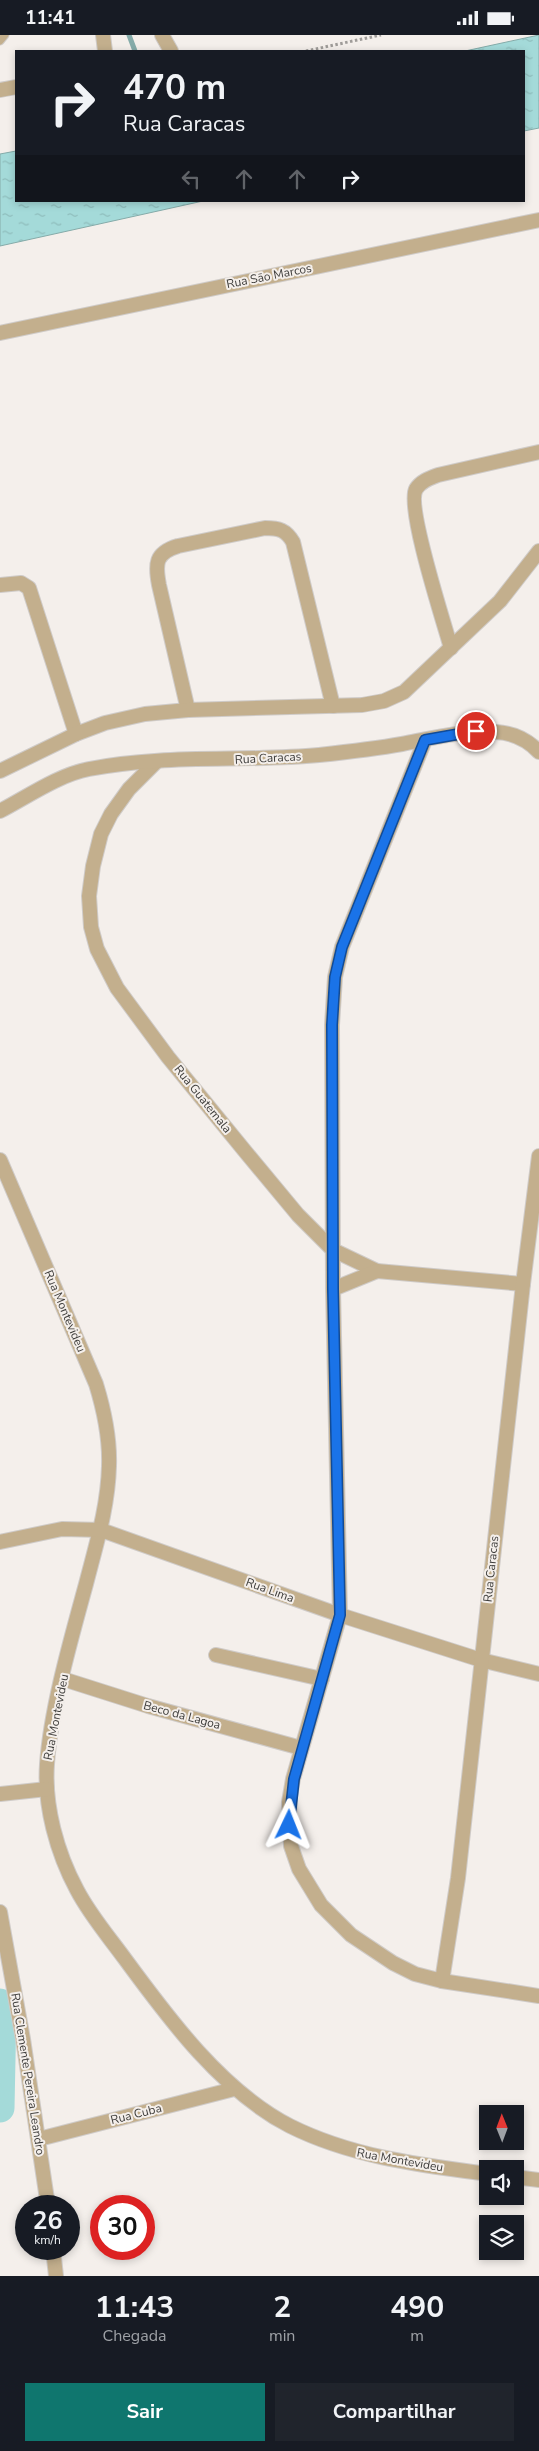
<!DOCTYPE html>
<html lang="pt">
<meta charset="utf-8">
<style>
:root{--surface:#171b24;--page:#20242c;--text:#f1f3f6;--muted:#9ea1a6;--accent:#0f766e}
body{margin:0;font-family:"Nunito Sans",sans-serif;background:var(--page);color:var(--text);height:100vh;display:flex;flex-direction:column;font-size:19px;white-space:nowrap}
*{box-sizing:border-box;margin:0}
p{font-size:16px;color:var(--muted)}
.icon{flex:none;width:28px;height:28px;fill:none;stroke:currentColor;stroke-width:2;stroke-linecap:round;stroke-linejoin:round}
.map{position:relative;height:2241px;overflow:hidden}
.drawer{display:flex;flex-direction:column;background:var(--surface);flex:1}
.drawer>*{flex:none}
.guide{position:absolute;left:15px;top:15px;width:510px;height:152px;border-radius:0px;box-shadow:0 2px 8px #0003;background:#171b24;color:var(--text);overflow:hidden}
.needle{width:32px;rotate:359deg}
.tools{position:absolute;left:479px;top:2070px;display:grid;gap:10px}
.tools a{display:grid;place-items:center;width:45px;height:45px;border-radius:0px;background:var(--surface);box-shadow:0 2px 8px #0003;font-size:25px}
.speed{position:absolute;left:15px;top:2160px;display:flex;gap:10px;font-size:25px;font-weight:700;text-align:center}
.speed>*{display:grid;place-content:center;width:65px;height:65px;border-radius:50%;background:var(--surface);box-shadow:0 2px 8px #0003;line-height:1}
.speed small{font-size:12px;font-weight:400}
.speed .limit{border:8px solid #d22;background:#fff;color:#111}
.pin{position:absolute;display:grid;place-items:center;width:42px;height:42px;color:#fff;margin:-21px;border:2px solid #fff;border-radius:50%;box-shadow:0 1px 5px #0007}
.me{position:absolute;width:55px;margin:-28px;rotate:2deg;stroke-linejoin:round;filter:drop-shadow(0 0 4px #0008)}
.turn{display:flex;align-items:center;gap:18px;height:105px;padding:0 25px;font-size:22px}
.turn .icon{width:65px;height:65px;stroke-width:2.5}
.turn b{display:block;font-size:35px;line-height:42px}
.lanes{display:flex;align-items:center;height:48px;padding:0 25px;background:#0003;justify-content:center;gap:25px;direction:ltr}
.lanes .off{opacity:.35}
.eta{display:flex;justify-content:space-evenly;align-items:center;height:85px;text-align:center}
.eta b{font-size:30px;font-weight:700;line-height:35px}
.cta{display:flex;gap:10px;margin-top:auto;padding:10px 25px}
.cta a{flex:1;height:58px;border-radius:0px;background:var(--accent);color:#fff;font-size:20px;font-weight:700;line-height:58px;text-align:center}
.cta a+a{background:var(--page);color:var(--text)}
.status{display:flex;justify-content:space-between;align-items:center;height:35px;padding:0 25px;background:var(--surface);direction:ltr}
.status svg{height:14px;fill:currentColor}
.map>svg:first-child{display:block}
.water{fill:url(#water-ripples);stroke:#85aba9}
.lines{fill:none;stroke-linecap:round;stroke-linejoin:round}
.stream{stroke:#85aba9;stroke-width:5}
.river{stroke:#a4dad9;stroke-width:29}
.service-casing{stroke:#cfcbc8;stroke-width:9}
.minor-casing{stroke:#cfcbc8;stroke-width:16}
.path{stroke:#9f9c99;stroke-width:3;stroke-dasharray:2.5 2.5;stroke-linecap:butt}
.service{stroke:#c3af8d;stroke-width:7}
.minor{stroke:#c3af8d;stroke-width:14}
.route-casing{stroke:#114b97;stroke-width:12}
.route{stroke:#1a73e8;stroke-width:9}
.labels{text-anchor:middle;stroke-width:4;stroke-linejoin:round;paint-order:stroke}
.street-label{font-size:12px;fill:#3d3c3a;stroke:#f4efeb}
</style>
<div class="status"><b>11:41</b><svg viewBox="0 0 49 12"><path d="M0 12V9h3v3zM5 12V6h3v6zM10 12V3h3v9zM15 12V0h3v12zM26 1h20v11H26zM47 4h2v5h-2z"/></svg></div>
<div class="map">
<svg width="539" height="2241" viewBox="0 0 539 2241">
<defs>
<pattern id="water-ripples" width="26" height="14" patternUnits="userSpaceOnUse" patternTransform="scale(1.25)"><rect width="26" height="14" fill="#a4dad9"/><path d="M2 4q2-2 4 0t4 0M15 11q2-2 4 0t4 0" fill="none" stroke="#8ebcbb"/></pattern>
</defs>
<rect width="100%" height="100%" fill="#f4efeb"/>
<!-- water -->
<g class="water">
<polygon points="539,0 539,93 524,96 524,16 465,16"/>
<polygon points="16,116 16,166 203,166 0,211 0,119"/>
</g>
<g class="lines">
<!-- stream -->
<polyline class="stream" points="129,0 135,16"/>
<!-- river -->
<polyline class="river" points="0,1968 2,1975 0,2073"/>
<defs>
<polyline id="service" points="0,6 5,0"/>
<g id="minor">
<polyline points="103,0 105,16"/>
<polyline points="162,0 171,16"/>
<polyline points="0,55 16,52"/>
<polyline points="0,298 539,185"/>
<polyline points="0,550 21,548 29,553 76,699"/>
<path d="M 451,613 C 444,588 406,471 416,454 C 421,446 430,443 438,440 L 539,417"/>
<path d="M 188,675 L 159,550 C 155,529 155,518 178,511 L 265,493 C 279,493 286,495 293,507 L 333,671"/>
<polyline points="425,705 342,912 335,942 332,990 333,1254 340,1580 293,1744 289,1767 291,1811 299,1834 321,1870 351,1900 393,1928 415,1939 442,1946 539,1961"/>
<polyline points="157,726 129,754 111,779 101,799 93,831 89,861 91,892 97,914 117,953 168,1022 244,1115 298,1180 333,1215 377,1236 523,1249"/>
<polyline points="0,736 76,699 105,688 145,679 188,675 362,670 384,666 404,657 500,566 539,516"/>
<path d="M 0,776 C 27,762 58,740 89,734 C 164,719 243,727 319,720 C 347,717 374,714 402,709 C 433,703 464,695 496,697 C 513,698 527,704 539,717"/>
<path d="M 0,1125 L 96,1349 C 104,1375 110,1403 109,1431 C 108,1472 96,1510 86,1549 C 71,1604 51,1673 47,1729 C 44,1771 57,1818 77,1855 C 90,1880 109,1902 125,1924 C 169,1984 222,2056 290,2091 C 352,2122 420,2130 488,2139"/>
<polyline points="333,1254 377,1236"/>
<polyline points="0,1507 62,1494 101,1495 340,1580 481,1625 539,1639"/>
<polyline points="216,1620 322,1644"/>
<polyline points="63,1644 148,1671 301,1713"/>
<polyline points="0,1759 47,1754"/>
<polyline points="0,1877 23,2004 48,2171"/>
<polyline points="442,1946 458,1843 523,1249 539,1121"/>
<polyline points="39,2104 234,2054"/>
<polyline points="515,2142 539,2145"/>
<polyline points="53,2214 56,2241"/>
</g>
</defs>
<!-- service casing -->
<use href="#service" class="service-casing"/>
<!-- minor casing -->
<use href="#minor" class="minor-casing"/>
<!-- path -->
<polyline class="path" points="306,16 381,0"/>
<!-- service -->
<use href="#service" class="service"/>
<!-- minor -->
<use href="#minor" class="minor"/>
</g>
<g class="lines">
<defs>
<polyline id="route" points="289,1790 294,1744 340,1580 333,1254 332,990 335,942 342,912 425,705 476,696"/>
</defs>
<!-- route casing -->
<use href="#route" class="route-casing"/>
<!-- route -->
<use href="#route" class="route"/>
</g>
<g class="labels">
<!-- street labels -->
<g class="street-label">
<text transform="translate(269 241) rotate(-11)" y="4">Rua Sāo Marcos</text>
<text transform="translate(268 723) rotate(-3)" y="4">Rua Caracas</text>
<text transform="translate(203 1064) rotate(51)" y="4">Rua Guatemala</text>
<text transform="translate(65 1276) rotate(67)" y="4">Rua Montevideu</text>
<text transform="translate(491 1534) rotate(-84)" y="4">Rua Caracas</text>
<text transform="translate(270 1555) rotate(20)" y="4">Rua Lima</text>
<text transform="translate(182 1680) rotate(15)" y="4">Beco da Lagoa</text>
<text transform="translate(56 1682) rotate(-79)" y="4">Rua Montevideu</text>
<text transform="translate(28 2039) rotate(81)" y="4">Rua Clemente Pereira Leandro</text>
<text transform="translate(136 2079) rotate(-14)" y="4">Rua Cuba</text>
<text transform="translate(400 2125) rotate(10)" y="4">Rua Montevideu</text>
</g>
</g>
</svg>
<div class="tools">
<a><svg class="needle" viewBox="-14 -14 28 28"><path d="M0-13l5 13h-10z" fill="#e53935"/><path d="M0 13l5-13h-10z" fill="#9ea1a6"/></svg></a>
<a><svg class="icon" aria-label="sound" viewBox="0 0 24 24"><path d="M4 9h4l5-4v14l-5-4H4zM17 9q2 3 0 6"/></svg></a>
<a><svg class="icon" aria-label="layers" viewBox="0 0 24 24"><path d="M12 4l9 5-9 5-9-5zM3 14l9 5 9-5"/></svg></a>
</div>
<div class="speed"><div>26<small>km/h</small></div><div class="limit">30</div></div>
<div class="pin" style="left:476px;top:696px;background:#d93025"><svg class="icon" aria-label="arrive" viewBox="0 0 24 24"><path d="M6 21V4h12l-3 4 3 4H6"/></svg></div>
<svg class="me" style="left:289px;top:1790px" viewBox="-20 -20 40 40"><path d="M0-17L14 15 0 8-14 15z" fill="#1a73e8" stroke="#fff" stroke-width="4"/></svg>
<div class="guide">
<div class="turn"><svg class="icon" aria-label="right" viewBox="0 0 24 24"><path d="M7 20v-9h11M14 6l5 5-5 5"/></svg><div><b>470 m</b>Rua Caracas</div></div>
<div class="lanes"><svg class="icon off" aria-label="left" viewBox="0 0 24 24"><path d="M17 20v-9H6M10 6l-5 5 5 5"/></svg><svg class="icon off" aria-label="ahead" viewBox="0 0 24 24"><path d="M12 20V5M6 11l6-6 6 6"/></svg><svg class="icon off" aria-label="ahead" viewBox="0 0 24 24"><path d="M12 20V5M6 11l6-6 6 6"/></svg><svg class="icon" aria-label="right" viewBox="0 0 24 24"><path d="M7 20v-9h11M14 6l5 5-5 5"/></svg></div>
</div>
</div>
<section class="drawer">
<div class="eta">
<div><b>11:43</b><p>Chegada</p></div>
<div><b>2</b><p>min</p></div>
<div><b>490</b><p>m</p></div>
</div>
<div class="cta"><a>Sair</a><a>Compartilhar</a></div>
</section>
